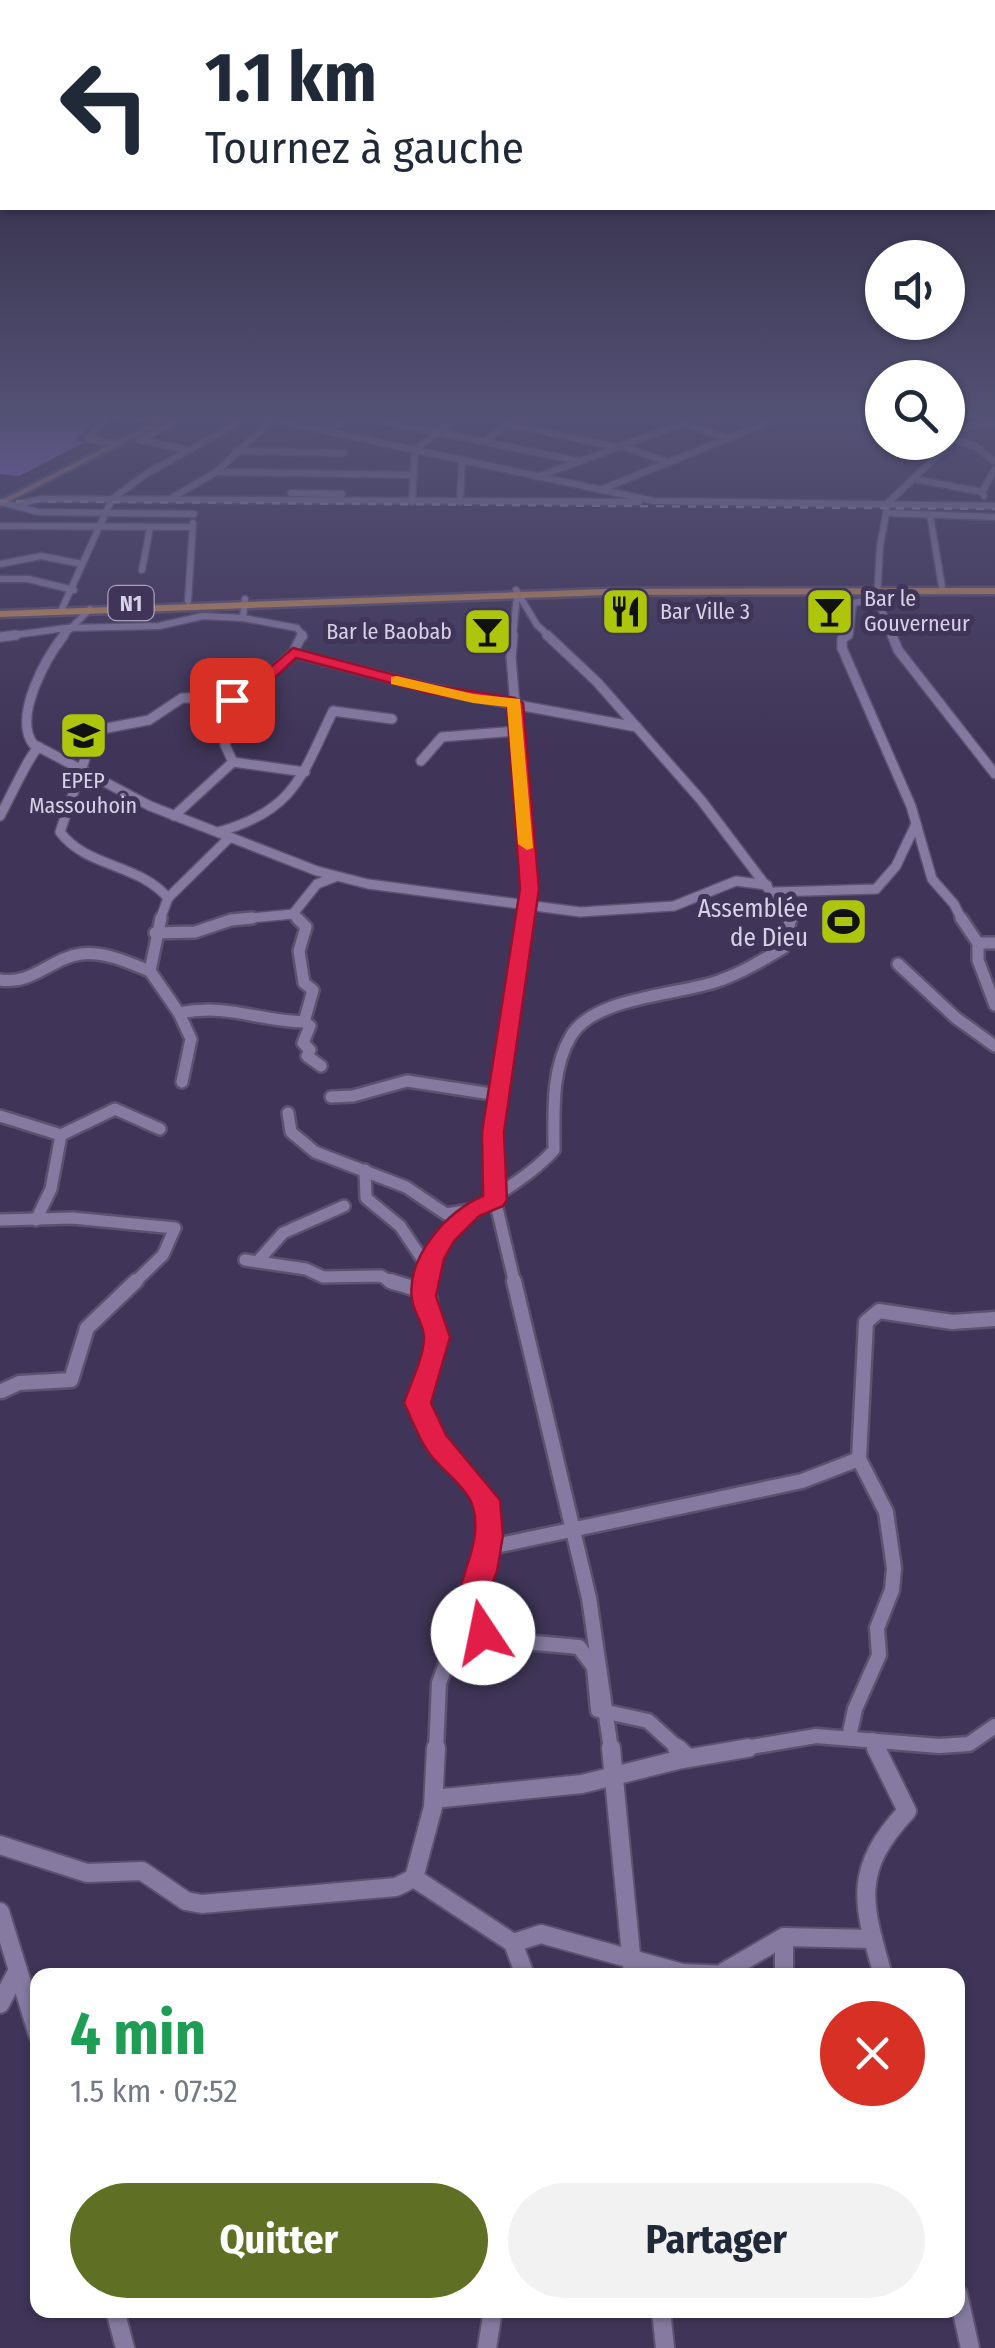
<!DOCTYPE html>
<html lang="fr">
<meta charset="utf-8">
<style>
:root{--surface:#fff;--page:#f2f2f3;--text:#1f2937;--muted:#747a83;--accent:#5f7024}
body{margin:0;font-family:"Fira Sans Condensed",sans-serif;background:var(--page);color:var(--text);height:100vh;display:flex;flex-direction:column;font-size:38px;white-space:nowrap}
*{box-sizing:border-box;margin:0}
p{font-size:32px;color:var(--muted)}
.icon{flex:none;width:55px;height:55px;fill:none;stroke:currentColor;stroke-width:2;stroke-linecap:round;stroke-linejoin:round}
.map{position:relative;flex:1;overflow:hidden}
.panel{position:absolute;left:30px;top:1968px;width:935px;height:350px;display:flex;flex-direction:column;background:var(--surface);border-radius:20px;box-shadow:0 2px 8px #0004}
.panel>*{flex:none}
.guide{position:absolute;left:0px;top:0px;width:995px;height:210px;box-shadow:0 2px 8px #0004;background:#fff;color:var(--text);overflow:hidden}
.tools{position:absolute;left:865px;top:240px;display:grid;gap:20px}
.tools a{display:grid;place-items:center;width:100px;height:100px;border-radius:50%;background:var(--surface);box-shadow:0 2px 8px #0004;font-size:50px}
.pin{position:absolute;display:grid;place-items:center;width:85px;height:85px;color:#fff;margin:-42px;border-radius:20px;box-shadow:0 5px 15px #0006}
.me{position:absolute;width:110px;margin:-55px;rotate:349deg;stroke-linejoin:round;filter:drop-shadow(0 0 8px #0008)}
.turn{display:flex;align-items:center;gap:35px;height:210px;padding:0 40px;font-size:45px}
.turn .icon{width:130px;height:130px;stroke-width:2.5}
.turn b{display:block;font-size:70px;line-height:85px}
.round{display:grid;place-items:center;flex:none;width:105px;height:105px;border-radius:52px;background:var(--page)}
.head{display:flex;align-items:center;justify-content:space-between;height:170px;padding:0 40px}
h1{font-size:60px;font-weight:700;line-height:75px;color:#1e9e55}
.cta{display:flex;gap:20px;margin-top:auto;padding:20px 40px}
.cta a{flex:1;height:115px;border-radius:60px;background:var(--accent);color:#fff;font-size:40px;font-weight:700;line-height:115px;text-align:center}
.cta a+a{background:var(--page);color:var(--text)}
.map>svg:first-child{display:block}
.water{fill:#976fdc}
.lines{fill:none;stroke-linecap:round;stroke-linejoin:round}
.minor-far4-casing{stroke:#5c526f;stroke-width:9}
.minor-far3-casing{stroke:#5c526f;stroke-width:12}
.minor-far2-casing{stroke:#5c526f;stroke-width:16}
.minor-far1-casing{stroke:#5c526f;stroke-width:19}
.minor-casing{stroke:#5c526f;stroke-width:22}
.major-casing{stroke:#5c526f;stroke-width:5}
.highway-casing{stroke:#5c526f;stroke-width:5}
.minor-far4{stroke:#867aa1;stroke-width:6}
.minor-far3{stroke:#867aa1;stroke-width:9}
.minor-far2{stroke:#867aa1;stroke-width:11}
.minor-far1{stroke:#867aa1;stroke-width:14}
.minor{stroke:#867aa1;stroke-width:18}
.major{fill:#a88277;fill-rule:evenodd}
.highway{fill:#bf875b;fill-rule:evenodd}
.rail{stroke:#9e97b1;stroke-width:2.5;stroke-dasharray:8 8;stroke-linecap:butt}
.route{fill:#e11d48;stroke:#92132f;stroke-width:2.5}
.slow{fill:#f59e0b}
.labels{text-anchor:middle;stroke-width:10;stroke-linejoin:round;paint-order:stroke}
.far-poi-label{font-size:22px;fill:#d6d1e6;stroke:#403558;text-anchor:start}
.shield{fill:#403558;stroke:#a9a2bb;stroke-width:2.5}
.shield-label{font-size:22px;font-weight:bold;fill:#d6d1e6}
.poi-label{font-size:25px;fill:#d6d1e6;stroke:#403558;text-anchor:end}
</style>
<div class="map">
<svg width="995" height="2348" viewBox="0 0 995 2348">
<rect width="100%" height="100%" fill="#403558"/>
<!-- water -->
<polygon class="water" points="0,416 97,417 75,441 85,442 19,476 0,474"/>
<g class="lines">
<defs>
<g id="minor-far4">
<polyline points="107,416 88,439 117,444"/>
<polyline points="114,416 158,419"/>
<polyline points="185,416 140,440 188,450"/>
<polyline points="256,416 654,501 995,506"/>
<polyline points="358,416 578,461"/>
<polyline points="660,416 728,438"/>
<polyline points="835,416 882,426"/>
<polyline points="948,419 969,425 995,424"/>
<polyline points="507,424 616,447"/>
<polyline points="327,431 354,416"/>
<polyline points="948,438 975,446 995,462"/>
<polyline points="485,441 517,416"/>
<polyline points="621,446 668,462"/>
<polyline points="236,451 344,453"/>
<polyline points="216,472 412,475"/>
<polyline points="537,477 703,416"/>
<polyline points="915,479 982,492"/>
<polyline points="600,490 771,421"/>
<polyline points="291,493 342,494"/>
<polyline points="984,496 982,492 995,469"/>
<polyline points="170,499 216,472 273,419"/>
<polyline points="0,502 38,512 194,514"/>
<polyline points="412,502 415,450 458,416"/>
<polyline points="460,502 462,461"/>
<polyline points="18,504 41,499 639,502"/>
<polyline points="886,513 995,517"/>
<polyline points="930,515 942,587"/>
<polyline points="0,526 193,527"/>
<polyline points="0,564 41,556 82,564"/>
<polyline points="142,570 150,528"/>
<polyline points="0,579 28,579 74,590"/>
<polyline points="516,590 537,625 550,637"/>
<polyline points="245,599 243,618 297,628 304,637"/>
<polyline points="188,601 193,523"/>
<polyline points="61,611 112,499 146,474 250,416"/>
<polyline points="0,637 66,628 159,626 203,616 243,618"/>
<polyline points="62,637 90,609"/>
<polyline points="513,637 517,594"/>
<polyline points="844,637 850,633 853,603 877,599"/>
<polyline points="893,637 877,599 880,546 888,503 969,425"/>
</g>
<g id="minor-far3">
<path d="M 64,635 C 46,658 13,716 33,744 L 150,806 L 317,871 L 368,884 L 580,912 L 674,906 L 736,881 L 767,885"/>
<polyline points="302,635 293,653 432,689 637,727"/>
<polyline points="513,635 511,657 530,889 525,920"/>
<polyline points="547,635 597,682 701,800 792,920"/>
<polyline points="848,635 842,639 842,648 911,806 932,879 954,904 962,920"/>
<polyline points="892,635 898,650 995,774"/>
<polyline points="0,637 16,635"/>
<polyline points="421,761 442,737 517,731"/>
<polyline points="233,762 305,772"/>
<path d="M 0,816 C 8,802 30,753 39,747"/>
<polyline points="174,816 233,762 225,745 231,727"/>
<path d="M 218,832 C 295,811 302,775 333,711 L 392,719"/>
<polyline points="775,892 876,889 896,866 916,824"/>
<polyline points="168,898 230,837"/>
<polyline points="293,914 299,920"/>
<path d="M 160,920 L 168,898 C 138,863 87,868 60,832 L 90,744 L 102,729 L 149,720 L 182,698 L 244,697 L 293,653"/>
<polyline points="230,920 293,914 317,884 335,877"/>
</g>
<g id="minor-far2">
<polyline points="161,918 150,971 179,1013 191,1039 182,1082"/>
<polyline points="297,918 306,927 299,951 304,983 313,990 304,1022 310,1026 303,1043 310,1050 307,1056 321,1066"/>
<polyline points="961,918 978,943 995,943"/>
<polyline points="155,933 195,932 231,920 252,918"/>
<polyline points="978,943 978,960 995,1005"/>
<polyline points="898,964 956,1018 995,1046"/>
<path d="M 0,980 C 33,985 51,958 81,954 C 105,951 129,963 150,971"/>
<path d="M 179,1013 C 227,1003 258,1021 304,1022"/>
<polyline points="331,1097 353,1096 407,1081 498,1095"/>
<polyline points="288,1113 291,1132 315,1152 406,1187 446,1214 471,1210"/>
<polyline points="0,1116 61,1135 115,1109 160,1129"/>
<polyline points="365,1170 366,1198 400,1226 429,1269"/>
<polyline points="0,1220 72,1218 175,1228 163,1255 133,1284"/>
<polyline points="36,1220 51,1189 61,1135"/>
<polyline points="245,1260 306,1269 323,1277 381,1276 394,1284"/>
<polyline points="258,1261 283,1233 344,1206"/>
<path d="M 425,1284 C 437,1214 512,1197 554,1150 C 554,1113 551,1069 571,1036 C 594,996 683,995 721,980 C 743,972 763,960 783,948 L 791,918"/>
<polyline points="515,1284 495,1200 493,1133 526,918"/>
</g>
<g id="minor-far1">
<polyline points="390,1281 413,1288 424,1286"/>
<polyline points="426,1281 437,1339 419,1387 418,1404 431,1436 477,1488 488,1517 484,1561 439,1683 436,1750"/>
<polyline points="514,1281 589,1598 611,1750"/>
<polyline points="2,1391 19,1383 71,1380 87,1328 136,1281"/>
<polyline points="486,1548 802,1481 859,1459 866,1322 879,1311 952,1322 995,1319"/>
<polyline points="467,1611 471,1626 502,1640 579,1647 594,1667 598,1710 648,1721 680,1750"/>
<polyline points="849,1737 855,1709 879,1655 877,1628 892,1590 894,1568 886,1512 859,1459"/>
<polyline points="872,1740 877,1750"/>
<polyline points="733,1750 816,1736 939,1746 969,1744 995,1726"/>
</g>
<g id="minor">
<polyline points="611,1748 633,1975"/>
<polyline points="677,1748 688,1758"/>
<path d="M 876,1748 L 907,1811 C 852,1870 862,1902 883,1975"/>
<polyline points="434,1799 582,1784 678,1760 748,1748"/>
<polyline points="0,1845 87,1873 142,1871 186,1901 202,1904 396,1887 414,1878 433,1807 436,1748"/>
<polyline points="414,1878 513,1943 525,1975"/>
<polyline points="0,1912 38,2035"/>
<polyline points="784,1937 784,1975"/>
<polyline points="513,1943 541,1934 682,1973 728,1975"/>
<polyline points="724,1972 784,1937 873,1939"/>
<polyline points="0,2004 18,1970"/>
<polyline points="958,2294 970,2348"/>
<polyline points="115,2310 125,2348"/>
<polyline points="661,2310 665,2348"/>
<polyline points="487,2348 493,2310"/>
</g>
<polygon id="major" points="167,416 175,416 0,506 0,501"/>
<polygon id="highway" points="995,588 995,594 606,595 0,617 0,611 606,589"/>
</defs>
<!-- minor-far4 casing -->
<use href="#minor-far4" class="minor-far4-casing"/>
<!-- minor-far3 casing -->
<use href="#minor-far3" class="minor-far3-casing"/>
<!-- minor-far2 casing -->
<use href="#minor-far2" class="minor-far2-casing"/>
<!-- minor-far1 casing -->
<use href="#minor-far1" class="minor-far1-casing"/>
<!-- minor casing -->
<use href="#minor" class="minor-casing"/>
<!-- major casing -->
<use href="#major" class="major-casing"/>
<!-- highway casing -->
<use href="#highway" class="highway-casing"/>
<!-- minor-far4 -->
<use href="#minor-far4" class="minor-far4"/>
<!-- minor-far3 -->
<use href="#minor-far3" class="minor-far3"/>
<!-- minor-far2 -->
<use href="#minor-far2" class="minor-far2"/>
<!-- minor-far1 -->
<use href="#minor-far1" class="minor-far1"/>
<!-- minor -->
<use href="#minor" class="minor"/>
<!-- major -->
<use href="#major" class="major"/>
<!-- highway -->
<use href="#highway" class="highway"/>
<!-- rail -->
<polyline class="rail" points="0,501 995,509"/>
</g>
<!-- sky -->
<linearGradient id="sky" x2="0" y2="1"><stop stop-color="#231d30"/><stop offset="0.56" stop-color="#535175"/><stop offset="1" stop-color="#535175" stop-opacity="0"/></linearGradient>
<rect width="995" height="744" fill="url(#sky)"/>
<!-- route -->
<path class="route" d="M 293,648 L 433,685 L 515,698 L 523,703 L 539,889 L 504,1132 L 507,1200 L 503,1206 L 479,1216 L 454,1241 L 444,1259 L 436,1296 L 450,1337 L 431,1403 L 446,1435 L 500,1500 L 503,1535 L 497,1571 L 482,1610 L 498,1633 L 493,1643 L 483,1647 L 461,1636 C 442,1594 486,1553 473,1507 C 468,1488 440,1469 429,1453 C 418,1438 412,1419 404,1403 C 410,1384 425,1355 424,1336 C 423,1323 413,1311 412,1299 C 406,1257 448,1210 483,1196 L 482,1132 L 520,889 L 507,706 L 432,694 L 296,658 L 255,696 L 226,703 L 226,696 L 244,690 Z"/>
<!-- slow -->
<polygon class="slow" points="397,676 473,694 520,699 533,848 527,850 518,844 507,707 473,703 391,684 391,677"/>
<!-- icons -->
<defs>
<symbol id="restaurant-square" viewBox="-11 -11 22 22"><rect x="-9" y="-9" width="18" height="18" rx="4" fill="#adc60c" stroke="#403558"/><path d="M-5-6h1v4h1v-4h1v4h1v-4h1v5L-1.5 .5V6h-2V.5L-5-1ZM5-6V6H3V1.5H1.5Q1.5-4 5-6Z" fill="#111"/></symbol>
<symbol id="bar-square" viewBox="-11 -11 22 22"><rect x="-9" y="-9" width="18" height="18" rx="4" fill="#adc60c" stroke="#403558"/><path d="M-6-5H6L.8 .8V4.5H3.5V6h-7V4.5H-.8V.8Z" fill="#111"/></symbol>
<symbol id="school-square" viewBox="-11 -11 22 22"><rect x="-9" y="-9" width="18" height="18" rx="4" fill="#adc60c" stroke="#403558"/><path d="M0-5L7-2L0 1L-7-2ZM-4 1L0 2.5L4 1V4Q0 6-4 4Z" fill="#111"/></symbol>
<symbol id="stadium-square" viewBox="-11 -11 22 22"><rect x="-9" y="-9" width="18" height="18" rx="4" fill="#adc60c" stroke="#403558"/><path d="M0-5a6.5 5 0 1 0 0 10a6.5 5 0 1 0 0-10ZM-3.5-1.8h7v3.6h-7Z" fill="#111"/></symbol>
</defs>
<g fill-rule="evenodd">
<use href="#restaurant-square" x="598" y="584" width="55" height="55"/>
<use href="#bar-square" x="802" y="584" width="55" height="55"/>
<use href="#bar-square" x="460" y="604" width="55" height="55"/>
<use href="#school-square" x="56" y="708" width="55" height="55"/>
<use href="#stadium-square" x="816" y="894" width="55" height="55"/>
</g>
<g class="labels">
<!-- far-poi labels -->
<g class="far-poi-label">
<text x="864" y="606">Bar le<tspan x="864" dy="25">Gouverneur</tspan></text>
<text x="660" y="619">Bar Ville 3</text>
<text x="452" y="639" text-anchor="end">Bar le Baobab</text>
<text x="83" y="788" text-anchor="middle">EPEP<tspan x="83" dy="25">Massouhoin</tspan></text>
</g>
<!-- shield labels -->
<rect class="shield" x="108.5" y="586" width="45" height="34" rx="8"/>
<g class="shield-label">
<text x="131" y="611">N1</text>
</g>
<!-- poi labels -->
<g class="poi-label">
<text x="808" y="917">Assemblée<tspan x="808" dy="29">de Dieu</tspan></text>
</g>
</g>
</svg>
<div class="tools">
<a><svg class="icon" aria-label="sound" viewBox="0 0 24 24"><path d="M4 9h4l5-4v14l-5-4H4zM17 9q2 3 0 6"/></svg></a>
<a><svg class="icon" aria-label="search" viewBox="0 0 24 24"><circle cx="10" cy="10" r="6"/><path d="M15 15l6 6"/></svg></a>
</div>
<div class="pin" style="left:232px;top:700px;background:#d93025"><svg class="icon" aria-label="arrive" viewBox="0 0 24 24"><path d="M6 21V4h12l-3 4 3 4H6"/></svg></div>
<svg class="me" style="left:483px;top:1633px" viewBox="-20 -20 40 40"><circle r="19" fill="#fff"/><path d="M0-13L10 11 0 6-10 11z" fill="#e11d48"/></svg>
<div class="guide">
<div class="turn"><svg class="icon" aria-label="left" viewBox="0 0 24 24"><path d="M17 20v-9H6M10 6l-5 5 5 5"/></svg><div><b>1.1 km</b>Tournez à gauche</div></div>
</div>
<section class="panel">
<div class="head"><div><h1>4 min</h1><p>1.5 km · 07:52</p></div><a class="round" style="background:#d93025;color:#fff"><svg class="icon" aria-label="close" viewBox="0 0 24 24"><path d="M6 6l12 12M18 6L6 18"/></svg></a></div>
<div class="cta"><a>Quitter</a><a>Partager</a></div>
</section>
</div>
